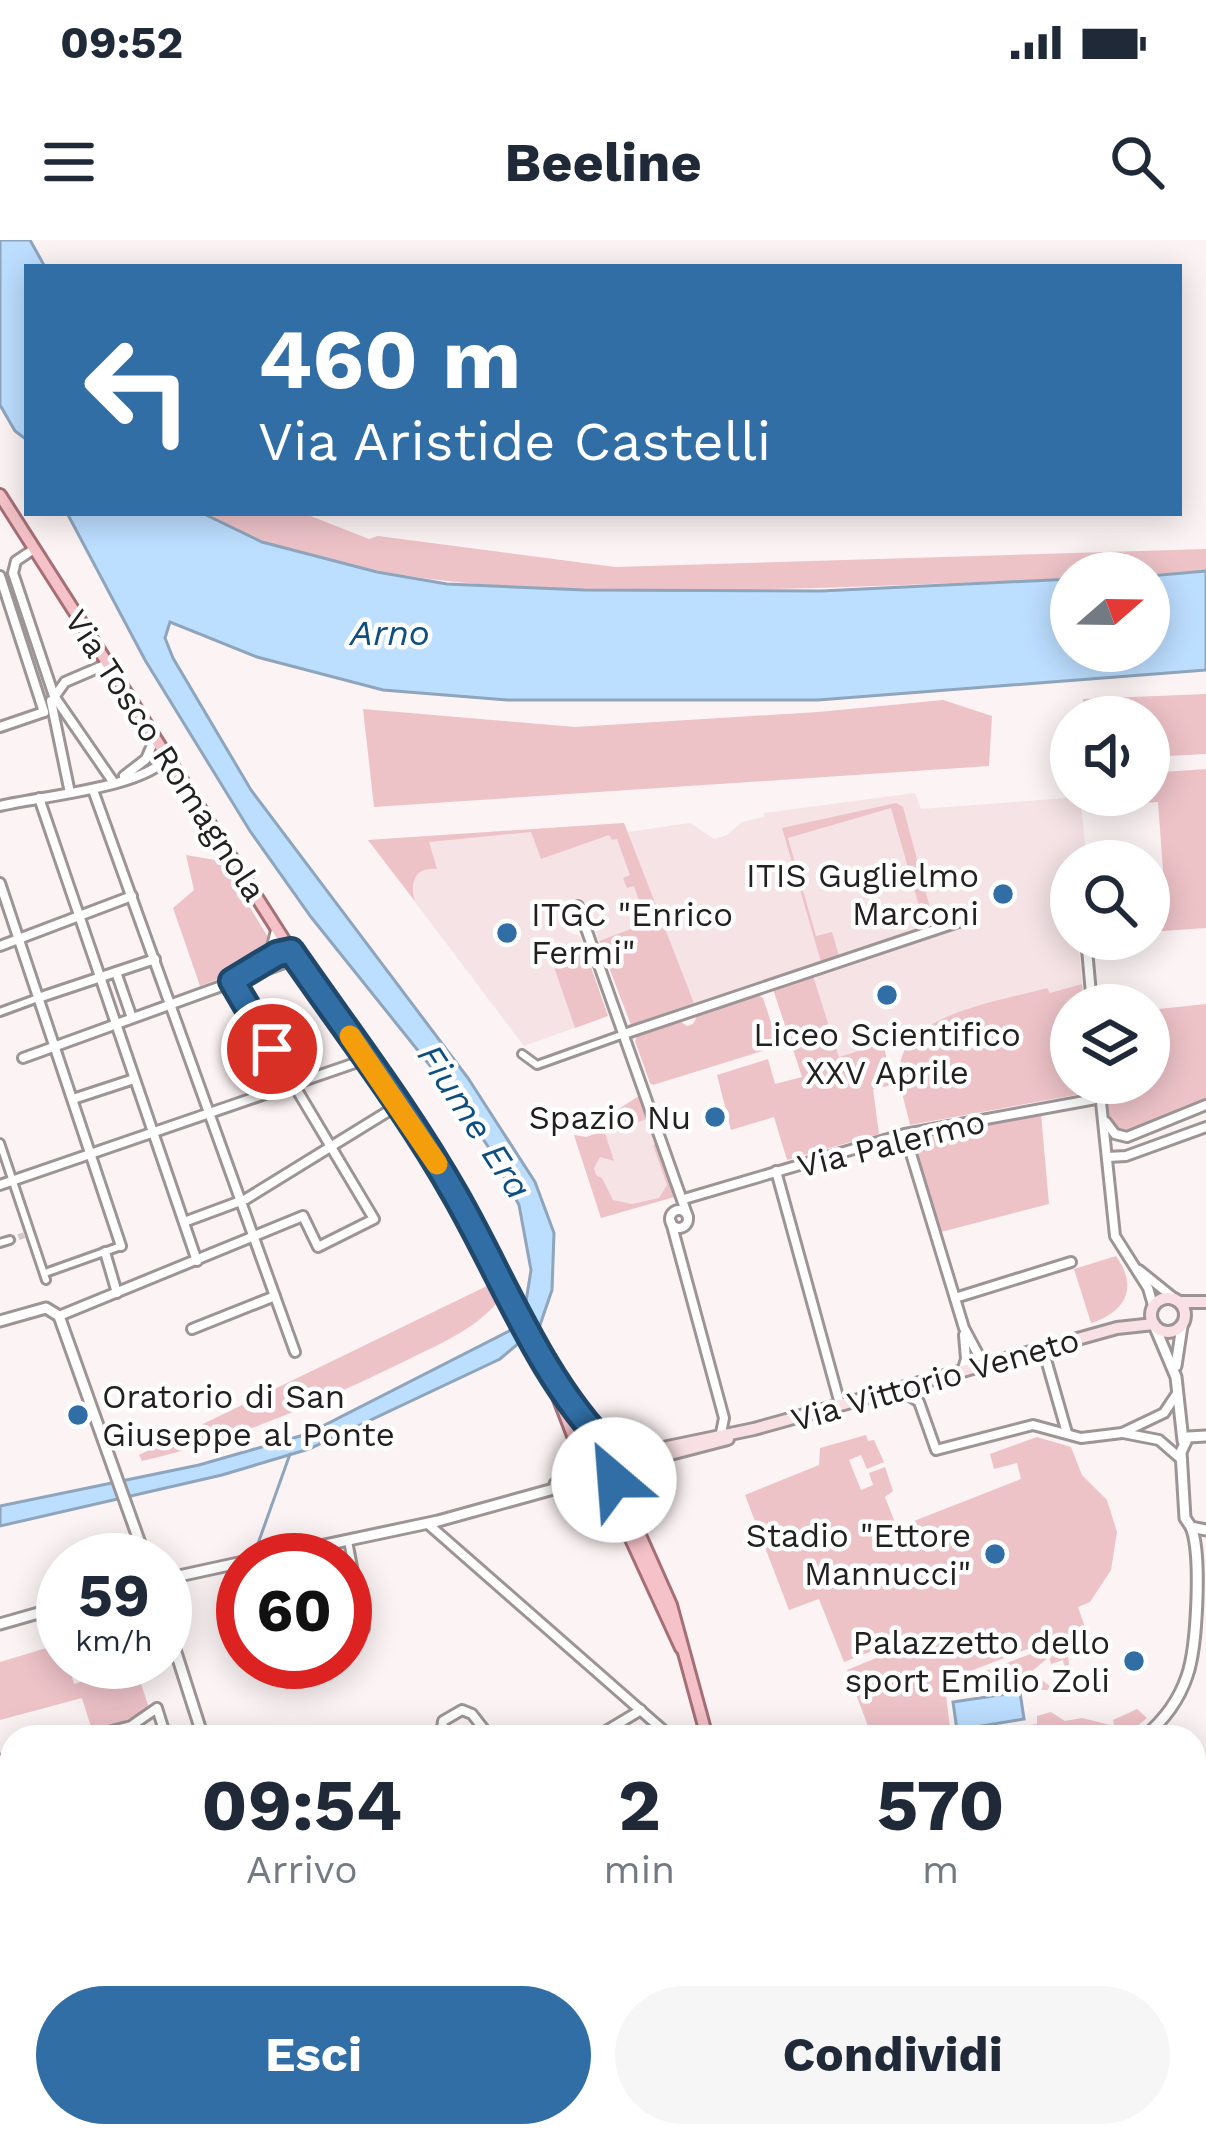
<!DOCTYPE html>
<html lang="it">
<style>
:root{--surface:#fff;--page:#f6f6f7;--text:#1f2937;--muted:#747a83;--accent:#306ea5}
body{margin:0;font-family:"Work Sans",sans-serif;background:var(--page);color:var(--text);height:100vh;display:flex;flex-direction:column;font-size:45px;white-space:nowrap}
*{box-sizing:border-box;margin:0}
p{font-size:39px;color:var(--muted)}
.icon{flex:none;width:66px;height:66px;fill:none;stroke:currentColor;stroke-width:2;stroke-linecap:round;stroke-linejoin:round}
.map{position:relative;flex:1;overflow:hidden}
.panel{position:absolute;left:0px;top:1485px;width:1206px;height:423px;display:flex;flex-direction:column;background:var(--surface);border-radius:36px 36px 0 0;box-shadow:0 6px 30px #0003}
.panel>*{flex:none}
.hud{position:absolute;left:24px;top:24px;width:1158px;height:252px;border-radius:0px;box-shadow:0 6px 30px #0003;background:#306ea5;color:#fff;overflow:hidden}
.needle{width:78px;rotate:70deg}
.buttons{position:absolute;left:1050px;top:312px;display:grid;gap:24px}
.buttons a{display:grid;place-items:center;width:120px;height:120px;border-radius:50%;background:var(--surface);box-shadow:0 6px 30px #0003;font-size:60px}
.speed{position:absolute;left:36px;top:1293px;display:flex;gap:24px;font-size:60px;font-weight:700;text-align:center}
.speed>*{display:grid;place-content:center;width:156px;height:156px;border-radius:50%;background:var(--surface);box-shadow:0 6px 30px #0003;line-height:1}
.speed small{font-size:30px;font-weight:400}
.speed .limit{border:18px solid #d22;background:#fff;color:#111}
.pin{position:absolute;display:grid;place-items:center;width:102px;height:102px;color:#fff;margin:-51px;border:6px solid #fff;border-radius:50%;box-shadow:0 3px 12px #0007}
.me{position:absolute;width:132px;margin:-66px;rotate:333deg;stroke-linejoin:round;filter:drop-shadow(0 0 9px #0008)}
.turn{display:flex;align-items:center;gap:42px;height:252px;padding:0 36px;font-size:54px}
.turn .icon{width:156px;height:156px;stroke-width:2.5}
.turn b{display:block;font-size:84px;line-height:102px}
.eta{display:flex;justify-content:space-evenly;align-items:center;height:204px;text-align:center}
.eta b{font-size:72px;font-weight:700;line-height:84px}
.button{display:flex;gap:24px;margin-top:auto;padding:24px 36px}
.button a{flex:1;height:138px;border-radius:72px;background:var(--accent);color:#fff;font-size:48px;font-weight:700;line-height:138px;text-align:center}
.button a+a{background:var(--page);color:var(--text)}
.status{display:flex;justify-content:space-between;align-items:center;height:84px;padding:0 60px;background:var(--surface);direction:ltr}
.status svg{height:33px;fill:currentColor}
header{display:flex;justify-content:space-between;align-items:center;height:156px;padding:0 36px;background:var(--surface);font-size:54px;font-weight:700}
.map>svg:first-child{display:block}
.built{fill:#f5e3e5}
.green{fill:#eec3c8}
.water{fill:#bcdeff;stroke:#8ea5bc;stroke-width:3}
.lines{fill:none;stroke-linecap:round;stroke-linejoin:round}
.stream{stroke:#8ea5bc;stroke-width:3}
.pedestrian-tunnel{stroke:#d1c9ca;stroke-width:6;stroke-dasharray:6 3;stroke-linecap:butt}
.pedestrian-casing{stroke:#9d9595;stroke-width:12}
.minor-casing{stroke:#9d9595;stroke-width:14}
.tertiary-casing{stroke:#9d9595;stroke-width:15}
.secondary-casing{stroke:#9d9595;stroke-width:16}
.primary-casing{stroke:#a66f76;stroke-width:16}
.pedestrian{stroke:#fff;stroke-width:6}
.minor{stroke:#fff;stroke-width:8}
.tertiary{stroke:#fff;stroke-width:9}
.secondary{stroke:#f9e0e4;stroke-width:10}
.primary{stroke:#f4c2c8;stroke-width:10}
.route-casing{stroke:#1f486b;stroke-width:30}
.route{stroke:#306ea5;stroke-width:21}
.slow{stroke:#f59e0b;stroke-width:21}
.poi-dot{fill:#306ea5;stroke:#fff;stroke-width:4.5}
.labels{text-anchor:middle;stroke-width:9;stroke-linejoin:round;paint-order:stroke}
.street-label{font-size:33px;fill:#232020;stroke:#fff}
.poi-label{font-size:33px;fill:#232020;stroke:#fff;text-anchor:end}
.water-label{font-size:36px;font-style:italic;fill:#0e4e80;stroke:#fff}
</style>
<div class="status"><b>09:52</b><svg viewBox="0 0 49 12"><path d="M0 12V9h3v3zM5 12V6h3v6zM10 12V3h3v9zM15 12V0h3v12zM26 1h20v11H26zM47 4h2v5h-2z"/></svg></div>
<header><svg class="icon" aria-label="menu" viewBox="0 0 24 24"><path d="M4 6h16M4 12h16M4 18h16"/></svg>Beeline<svg class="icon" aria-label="search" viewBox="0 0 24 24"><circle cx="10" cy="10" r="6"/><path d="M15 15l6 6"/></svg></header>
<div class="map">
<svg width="1206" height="1906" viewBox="0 0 1206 1906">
<rect width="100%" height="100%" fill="#fcf3f4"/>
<!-- built -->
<g class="built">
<polygon points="915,553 921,569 1080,557 1087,621 1071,621 1071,699 1078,699 1082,744 1049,754 1047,748 960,773 920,791 839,817 809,726 694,763 661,679 599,701 585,663 560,673 566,691 580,696 608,776 524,806 368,600 624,583 628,592 690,583 714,599 727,595 742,582 764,577 764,573"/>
<polygon points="639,856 674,957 601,978 574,895 586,897 621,885 617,870"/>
</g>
<!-- green -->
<g class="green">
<path d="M 202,273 L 303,273 L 369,299 L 378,296 L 615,327 L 1206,309 L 1206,331 L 1149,336 L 1149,333 L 1071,333 L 1071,339 C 932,343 797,351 658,350 C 533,350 416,346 295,312 C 264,303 227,294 202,273 Z"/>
<polygon points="1206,454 1206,514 1149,517 1149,477 1086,477 1083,459"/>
<polygon points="943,460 992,476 989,526 374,567 363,469 575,487 818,472"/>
<polygon points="1206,529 1206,688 1149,692 1149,647 1164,644 1158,562 1090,566 1089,555 1149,555 1149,533"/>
<polygon points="896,563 903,567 930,668 908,678 906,671 919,666 891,568 788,598 816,696 832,692 839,716 821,722 782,588"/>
<path d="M 624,583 L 694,763 L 631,785 L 599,701 L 647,683 L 634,646 L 627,648 L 623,638 L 630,635 L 617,599 L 612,600 L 609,595 L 541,619 L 531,592 L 429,602 L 437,629 C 415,626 409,643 415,661 L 368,600 Z"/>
<path d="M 186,615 L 221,621 L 268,697 C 264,723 224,737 200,746 L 173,668 L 194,650 Z"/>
<polygon points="586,713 608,776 575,788 553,724"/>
<polygon points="813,736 839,817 883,803 893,845 873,849 879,894 787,920 774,877 731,890 717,835 768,819 775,844 802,837 773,749"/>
<path d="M 1082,744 L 1084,765 L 1071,765 L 1071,843 L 1091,843 L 1092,852 L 910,885 C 906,865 896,841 901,820 C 913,772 1006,760 1047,748 L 1050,753 Z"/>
<polygon points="758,755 763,758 778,804 775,807 653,845 650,843 635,801 637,796 681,782 687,786 693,784 697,776"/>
<path d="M 1206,764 L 1206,860 L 1126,893 C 1107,887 1108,870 1106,853 L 1117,847 L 1117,843 L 1149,843 L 1149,770 Z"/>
<polygon points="639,856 647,879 605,893 614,921 600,917 594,928 596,935 602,938 613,960 632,964 659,958 667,945 653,905 656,904 674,957 601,978 574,895 586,897 621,885 617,870"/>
<polygon points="1041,874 1049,964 941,992 913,899"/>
<path d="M 1116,1016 C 1139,1048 1125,1072 1091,1083 L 1074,1029 Z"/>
<path d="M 493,1043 L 501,1058 C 476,1090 437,1105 401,1123 C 317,1164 233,1200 142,1221 L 139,1215 Z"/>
<polygon points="866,1195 868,1201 874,1200 884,1222 867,1229 861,1215 849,1220 861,1250 873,1245 869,1233 885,1227 893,1251 885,1257 899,1293 914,1281 1021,1239 1017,1223 994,1229 990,1214 1037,1197 1071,1207 1082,1235 1107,1260 1117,1292 1111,1330 1090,1362 1078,1367 1085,1387 973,1430 975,1435 1057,1404 1068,1416 1070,1431 1065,1431 1063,1420 1051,1424 1049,1417 1031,1432 1050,1446 1048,1450 1033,1450 1031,1442 946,1455 951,1497 872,1497 847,1430 905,1406 898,1401 844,1422 819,1359 789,1370 745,1255 819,1225 820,1208"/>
<path d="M 63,1403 L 63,1422 L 68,1422 L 74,1444 L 135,1425 L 149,1468 C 131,1477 112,1491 91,1487 L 82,1458 L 0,1480 L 0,1422 Z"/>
<polygon points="1137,1469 1147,1478 1124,1497 955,1497 1037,1484 1037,1476 1051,1472 1065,1481 1082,1478 1114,1486 1113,1480"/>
<polygon points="1201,1520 1206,1561 1206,1746 1194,1747 1194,1521"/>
</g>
<!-- water -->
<g class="water">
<polygon points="0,0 30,0 45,27 27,27 27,200 15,191 0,165"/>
<polygon points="67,273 202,273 262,302 377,332 447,344 584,350 821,351 1071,339 1071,411 1149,411 1149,336 1206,331 1206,430 818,460 507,460 383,450 257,417 170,382 165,398 173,418 251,550 468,838 535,942 554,993 552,1050 540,1085 500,1119 309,1209 222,1235 0,1286 0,1266 199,1225 307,1194 509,1091 525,1068 531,1030 519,965 489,908 452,853 311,677 250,591 145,420"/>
<polygon points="1020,1452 1024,1479 957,1490 953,1462"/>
</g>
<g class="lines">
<!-- stream -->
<polyline class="stream" points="255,1312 290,1214"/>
<!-- pedestrian-tunnel -->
<polyline class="pedestrian-tunnel" points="10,1000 25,995"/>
<defs>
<g id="pedestrian">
<polyline points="0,772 38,758"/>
<polyline points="522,814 537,825 624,794"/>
<polyline points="0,903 46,1040"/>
<polyline points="0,1003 10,1000"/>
<polyline points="45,1033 121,1006"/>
<polyline points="345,1392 365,1389 348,1301"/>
</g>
<g id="minor">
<polyline points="34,309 16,321 13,333 54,456 114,543"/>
<polyline points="0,336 44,472"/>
<polyline points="55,456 65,442 107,424"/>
<polyline points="51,461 70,553"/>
<polyline points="0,487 44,472"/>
<polyline points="124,536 146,519 155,498"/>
<polyline points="93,550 295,1112"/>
<polyline points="39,558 197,1021"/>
<path d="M 0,566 C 35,557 151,547 167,516"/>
<polyline points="0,643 121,1006"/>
<polyline points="578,666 688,977"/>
<polyline points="0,706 132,656"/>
<polyline points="1087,709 1092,765"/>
<polyline points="116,732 132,778"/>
<polyline points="250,732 271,711 276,690"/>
<polyline points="38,758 155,719"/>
<polyline points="624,794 973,677"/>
<polyline points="23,818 282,724 289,720 291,712"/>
<polyline points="1099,843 1115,996 1148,1048 1153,1065"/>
<polyline points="73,859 134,839"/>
<polyline points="1106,882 1115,894 1127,897 1206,865"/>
<polyline points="905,894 964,1088 979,1116 991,1121"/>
<polyline points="1107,917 1126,916 1206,887"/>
<polyline points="776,931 840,1164"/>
<polyline points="0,945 358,822"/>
<polyline points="684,959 905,894 1101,858"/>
<circle cx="679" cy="979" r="9"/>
<polyline points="184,982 246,959 387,872"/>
<polyline points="671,982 724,1178 721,1193"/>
<polyline points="105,1012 117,1053"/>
<polyline points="1139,1030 1175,1059"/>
<polyline points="955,1058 1071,1022"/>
<polyline points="59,1076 303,976 318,1007 374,979 232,741"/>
<polyline points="192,1089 275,1056"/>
<polyline points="1043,1109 1067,1193"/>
<polyline points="962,1132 966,1119 964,1095"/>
<polyline points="901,1150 919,1162 936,1210 1033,1185 1081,1198 1122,1193 1164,1173 1178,1152"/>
<polyline points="1123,1193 1159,1200 1182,1220"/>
<polyline points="428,1284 671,1497"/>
<polyline points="83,1320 94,1314 107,1320"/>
<polyline points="50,1369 52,1352 63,1339"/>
<polyline points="89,1497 131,1486 157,1468 166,1497"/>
<polyline points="441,1497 443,1481 462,1470 472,1474 490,1497"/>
<polyline points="596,1497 641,1470"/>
<polyline points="0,1520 12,1517"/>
<polyline points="0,1596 12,1627"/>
<polyline points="0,1654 12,1648"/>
<polyline points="0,1745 12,1739"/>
<polyline points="1194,1826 1206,1825"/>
<polyline points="0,1846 12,1841"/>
<polyline points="332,1896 335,1906"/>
<polyline points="76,1906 76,1896"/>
<polyline points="958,1906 992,1896"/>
</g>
<g id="tertiary">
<polyline points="0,1081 46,1068 59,1076 146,1320"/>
<polyline points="1154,1085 1176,1137 1183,1201"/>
<polyline points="1176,1126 1182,1086"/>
<polyline points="1206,1196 1188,1197 1181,1212 1185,1278 1191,1287 1206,1290"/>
<polyline points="555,1244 579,1220"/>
<polyline points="254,1320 438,1281 568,1245 593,1233"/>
<polyline points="165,1339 243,1322"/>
<polyline points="165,1378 203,1497"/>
<polyline points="0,1384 63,1366"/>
<path d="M 1144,1497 C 1163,1481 1179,1460 1187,1436 C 1197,1408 1202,1314 1191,1287"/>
</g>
<g id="secondary">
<circle cx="1168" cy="1075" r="17"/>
<polyline points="1180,1062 1206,1062"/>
<polyline points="607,1205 639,1213 754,1189 1117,1088 1154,1084"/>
<polyline points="609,1225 624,1226 728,1199"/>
</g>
<g id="primary">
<polyline points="0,255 291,711 434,919 546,1121 586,1186 600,1201"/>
<polyline points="552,1141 579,1211"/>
<polyline points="609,1226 671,1365 707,1497"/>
<path d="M 596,1233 L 609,1226 L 611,1215 L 605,1203 L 593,1200 L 581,1208 L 579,1222 C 587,1235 600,1236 609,1251 L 681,1408"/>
<polyline points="823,1896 826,1906"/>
</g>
</defs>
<!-- pedestrian casing -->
<use href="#pedestrian" class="pedestrian-casing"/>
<!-- minor casing -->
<use href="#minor" class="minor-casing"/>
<!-- tertiary casing -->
<use href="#tertiary" class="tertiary-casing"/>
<!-- secondary casing -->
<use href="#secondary" class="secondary-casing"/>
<!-- primary casing -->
<use href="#primary" class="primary-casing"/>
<!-- pedestrian -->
<use href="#pedestrian" class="pedestrian"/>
<!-- minor -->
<use href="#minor" class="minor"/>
<!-- tertiary -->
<use href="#tertiary" class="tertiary"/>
<!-- secondary -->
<use href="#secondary" class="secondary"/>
<!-- primary -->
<use href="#primary" class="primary"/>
</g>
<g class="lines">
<defs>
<path id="route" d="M 272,809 L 232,741 L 277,714 L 291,711 C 347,792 408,871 456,956 C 504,1040 541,1140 609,1208 L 609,1226 L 614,1240"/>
</defs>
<!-- route casing -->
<use href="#route" class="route-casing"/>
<!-- route -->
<use href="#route" class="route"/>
<!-- slow -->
<polyline class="slow" points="350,796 437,924"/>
</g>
<!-- markers -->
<g class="poi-dot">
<circle cx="1003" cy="654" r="12"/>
<circle cx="507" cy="693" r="12"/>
<circle cx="887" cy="755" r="12"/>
<circle cx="715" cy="877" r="12"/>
<circle cx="78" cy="1175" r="12"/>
<circle cx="995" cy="1314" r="12"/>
<circle cx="1134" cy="1421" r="12"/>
</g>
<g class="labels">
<!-- street labels -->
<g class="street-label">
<text transform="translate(166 515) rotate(57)" y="12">Via Tosco Romagnola</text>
<text transform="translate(891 903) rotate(-14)" y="12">Via Palermo</text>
<text transform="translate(935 1139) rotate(-16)" y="12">Via Vittorio Veneto</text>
</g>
<!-- poi labels -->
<g class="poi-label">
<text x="979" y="647">ITIS Guglielmo<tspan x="979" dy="38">Marconi</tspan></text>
<text x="531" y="686" text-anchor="start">ITGC "Enrico<tspan x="531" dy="38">Fermi"</tspan></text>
<text x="887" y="806" text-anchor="middle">Liceo Scientifico<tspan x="887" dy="38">XXV Aprile</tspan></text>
<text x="691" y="889">Spazio Nu</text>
<text x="102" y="1168" text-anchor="start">Oratorio di San<tspan x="102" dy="38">Giuseppe al Ponte</tspan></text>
<text x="971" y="1307">Stadio "Ettore<tspan x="971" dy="38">Mannucci"</tspan></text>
<text x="1110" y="1414">Palazzetto dello<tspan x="1110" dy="38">sport Emilio Zoli</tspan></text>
</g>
<!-- water labels -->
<g class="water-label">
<text x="390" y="405">Arno</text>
<text transform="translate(475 881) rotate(57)" y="13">Fiume Era</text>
</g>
</g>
</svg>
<div class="buttons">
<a><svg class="needle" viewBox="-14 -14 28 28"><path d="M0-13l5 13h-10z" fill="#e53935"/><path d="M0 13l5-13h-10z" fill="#747a83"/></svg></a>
<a><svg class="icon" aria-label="sound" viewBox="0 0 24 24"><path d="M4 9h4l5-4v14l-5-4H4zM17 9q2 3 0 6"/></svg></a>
<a><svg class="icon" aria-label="search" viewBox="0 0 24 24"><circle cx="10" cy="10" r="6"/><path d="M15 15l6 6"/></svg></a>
<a><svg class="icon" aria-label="layers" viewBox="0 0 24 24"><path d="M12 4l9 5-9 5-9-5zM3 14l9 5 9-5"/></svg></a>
</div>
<div class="speed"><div>59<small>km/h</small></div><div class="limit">60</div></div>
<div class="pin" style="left:272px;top:809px;background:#d93025"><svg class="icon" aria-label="arrive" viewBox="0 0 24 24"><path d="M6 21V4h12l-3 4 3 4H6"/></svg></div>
<svg class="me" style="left:614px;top:1240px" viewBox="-20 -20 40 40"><circle r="19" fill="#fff"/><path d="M0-13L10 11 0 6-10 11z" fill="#306ea5"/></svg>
<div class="hud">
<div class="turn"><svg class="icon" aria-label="left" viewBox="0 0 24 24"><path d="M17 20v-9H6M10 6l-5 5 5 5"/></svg><div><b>460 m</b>Via Aristide Castelli</div></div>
</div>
<section class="panel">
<div class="eta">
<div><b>09:54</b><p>Arrivo</p></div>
<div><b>2</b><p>min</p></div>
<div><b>570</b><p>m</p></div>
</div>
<div class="button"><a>Esci</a><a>Condividi</a></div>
</section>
</div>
